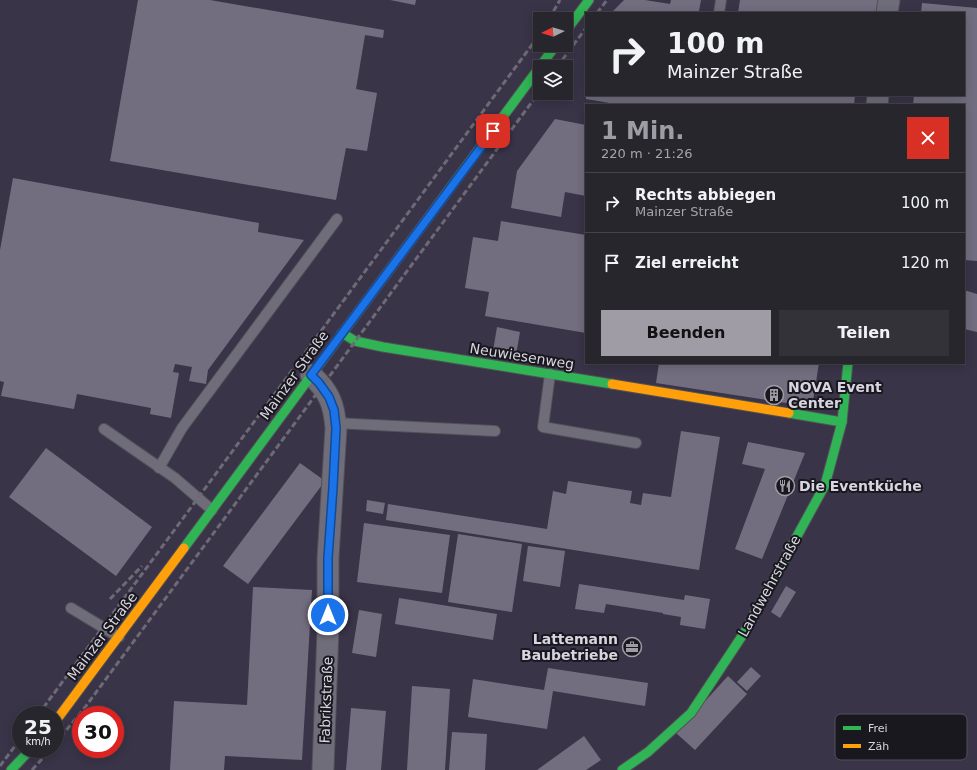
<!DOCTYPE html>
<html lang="de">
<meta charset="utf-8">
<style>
:root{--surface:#27262c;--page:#333238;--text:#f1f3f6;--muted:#a4a5a9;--line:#434348;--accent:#9f9ca6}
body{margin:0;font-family:"DejaVu Sans",sans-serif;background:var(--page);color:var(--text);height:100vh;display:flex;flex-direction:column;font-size:15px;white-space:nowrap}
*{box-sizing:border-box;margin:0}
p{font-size:13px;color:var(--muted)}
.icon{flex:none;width:22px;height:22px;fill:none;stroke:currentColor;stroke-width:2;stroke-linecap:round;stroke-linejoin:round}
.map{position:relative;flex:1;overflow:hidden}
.panel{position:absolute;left:585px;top:104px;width:380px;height:260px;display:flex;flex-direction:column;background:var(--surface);border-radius:0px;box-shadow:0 2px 10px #0003,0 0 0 1px var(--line)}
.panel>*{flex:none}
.hud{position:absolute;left:585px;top:12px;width:380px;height:84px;border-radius:0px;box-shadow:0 2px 10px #0003,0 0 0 1px var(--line);background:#27262c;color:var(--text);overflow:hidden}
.needle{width:26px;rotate:265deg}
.tools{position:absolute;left:533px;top:12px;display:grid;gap:8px}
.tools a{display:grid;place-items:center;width:40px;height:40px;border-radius:0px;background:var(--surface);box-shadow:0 2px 10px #0003,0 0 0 1px var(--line);font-size:20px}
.speed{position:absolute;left:12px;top:706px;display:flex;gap:8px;font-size:20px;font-weight:700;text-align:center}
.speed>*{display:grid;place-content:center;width:52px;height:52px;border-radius:50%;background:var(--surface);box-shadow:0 2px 10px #0003,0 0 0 1px var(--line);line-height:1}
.speed small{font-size:10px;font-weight:400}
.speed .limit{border:6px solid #d22;background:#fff;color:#111}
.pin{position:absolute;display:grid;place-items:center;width:34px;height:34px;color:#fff;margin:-17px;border-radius:8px;box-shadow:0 2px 6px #0006}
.me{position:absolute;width:44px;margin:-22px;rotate:0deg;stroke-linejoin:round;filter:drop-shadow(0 0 3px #0008)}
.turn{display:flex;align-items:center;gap:14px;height:84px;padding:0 16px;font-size:18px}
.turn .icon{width:52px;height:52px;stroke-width:2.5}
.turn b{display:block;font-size:28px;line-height:34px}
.round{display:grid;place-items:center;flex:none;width:42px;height:42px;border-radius:0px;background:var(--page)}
.summary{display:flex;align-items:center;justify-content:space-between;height:68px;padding:0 16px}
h1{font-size:24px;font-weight:800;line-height:30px;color:var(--accent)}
.button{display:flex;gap:8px;margin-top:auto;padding:8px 16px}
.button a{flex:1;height:46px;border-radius:0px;background:var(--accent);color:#111;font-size:16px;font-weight:800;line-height:46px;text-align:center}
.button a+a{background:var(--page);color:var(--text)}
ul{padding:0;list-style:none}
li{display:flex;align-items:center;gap:12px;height:60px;padding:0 16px;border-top:1px solid var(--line)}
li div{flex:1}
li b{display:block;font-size:15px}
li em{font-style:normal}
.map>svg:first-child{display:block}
.built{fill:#393448;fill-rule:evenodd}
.building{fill:#736e7f}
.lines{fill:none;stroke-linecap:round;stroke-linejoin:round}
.lane-casing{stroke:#525057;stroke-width:12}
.street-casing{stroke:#525057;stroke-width:23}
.fast-casing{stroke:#525057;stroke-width:11}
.slow-casing{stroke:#525057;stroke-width:11}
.lane{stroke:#706d7b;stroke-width:10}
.street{stroke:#706d7b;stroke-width:21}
.fast{stroke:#30b455;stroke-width:9}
.slow{stroke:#ff9f0a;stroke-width:9}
.rail{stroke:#6d6a75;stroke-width:3;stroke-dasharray:6 3;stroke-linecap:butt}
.route-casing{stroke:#114b97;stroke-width:10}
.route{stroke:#1a73e8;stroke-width:7}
.labels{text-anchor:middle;stroke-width:4;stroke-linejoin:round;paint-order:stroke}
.street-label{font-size:14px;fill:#d8d5e0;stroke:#19181f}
.poi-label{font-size:14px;font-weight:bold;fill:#d8d5e0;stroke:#19181f;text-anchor:start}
.key{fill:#19181f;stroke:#525159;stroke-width:1}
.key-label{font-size:11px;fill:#d8d5e0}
</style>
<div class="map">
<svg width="977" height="770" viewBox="0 0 977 770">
<rect width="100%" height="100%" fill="#34323a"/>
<!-- built -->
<path class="built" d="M 0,0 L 977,0 L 977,770 L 0,770 ZM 586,13 L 964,13 L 964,95 L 586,95 ZM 540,19 L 566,19 L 566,45 L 540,45 ZM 540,67 L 566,67 L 566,93 L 540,93 ZM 586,105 L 964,105 L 964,363 L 586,363 ZM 21,715 L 55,715 L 55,749 L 21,749 ZM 81,715 L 115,715 L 115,749 L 81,749 Z"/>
<!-- building -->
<g class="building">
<polygon points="138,0 210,0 384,30 383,38 365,35 356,89 377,93 367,151 346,148 336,200 110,161"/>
<polygon points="390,0 416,0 415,5"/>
<polygon points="624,0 645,0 670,4 671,0 701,0 699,11 707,13 612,12"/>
<polygon points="740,0 886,0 884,13 738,13"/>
<polygon points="922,3 977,8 977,261 964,260 964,105 913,105 914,95 964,95 964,13 921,13"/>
<polygon points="586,95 855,95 854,105 621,105 586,99"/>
<polygon points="555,119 586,125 586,196 565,192 561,217 511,208 517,171"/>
<polygon points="13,178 259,223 258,232 304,240 208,370 206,384 189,381 192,367 175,364 173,372 179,373 171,418 150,414 151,408 77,394 74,409 1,396 4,382 0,381 0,250"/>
<polygon points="501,221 586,235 586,333 485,316 489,292 465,288 473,237 498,241"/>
<polygon points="964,290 977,294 977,332 964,329"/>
<polygon points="497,327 520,332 516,355 493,351"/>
<polygon points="659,363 819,363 812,407 656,383"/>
<polygon points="681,431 720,437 699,570 386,520 388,504 547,529 553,491 566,494 568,481 632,491 630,503 641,505 643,493 671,497"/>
<polygon points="748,442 805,453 762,559 735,549 765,469 742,464"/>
<polygon points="46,448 152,527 116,576 9,497"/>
<polygon points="300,463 325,481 248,584 223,566"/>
<polygon points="367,500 385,503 383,514 366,511"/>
<polygon points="364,523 450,535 442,593 357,582"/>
<polygon points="458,534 522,544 512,612 448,602"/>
<polygon points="528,546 565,551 560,587 523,581"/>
<polygon points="579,584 684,600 685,595 710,599 705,629 680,625 681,617 663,614 663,613 606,604 604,613 575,609"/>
<polygon points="786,586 796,592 780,618 771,612"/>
<polygon points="253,587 312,590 302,760 225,756 224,770 170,770 174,701 247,705"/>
<polygon points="399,598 497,614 493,640 395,624"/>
<polygon points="359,610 382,614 376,657 352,653"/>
<polygon points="751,667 761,676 747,691 737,682"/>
<polygon points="548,668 648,683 645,706 553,691 547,729 468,717 473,679 544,690"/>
<polygon points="728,676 747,694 695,750 676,733"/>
<polygon points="412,686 450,689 445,770 407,770"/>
<polygon points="351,708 386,711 381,770 346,770"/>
<polygon points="452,732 487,734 485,770 449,770"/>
<polygon points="584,736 601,760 586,770 537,770"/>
</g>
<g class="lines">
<defs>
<g id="lane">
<polyline points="719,13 721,0"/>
<polyline points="550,374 543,427 636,443"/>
<polyline points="335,423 495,431"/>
<polyline points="104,429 175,478 212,510"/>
<polyline points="159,468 182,428 337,219"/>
<polyline points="71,608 119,637"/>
</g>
<g id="street">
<polyline points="887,13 889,0"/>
<polyline points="877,105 878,95"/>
<path d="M 311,375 C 329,391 334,404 336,428 L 328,558 L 328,629 L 323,769"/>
</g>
<g id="fast">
<polyline points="566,31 589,0"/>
<polyline points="445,195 556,45"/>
<polyline points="342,333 355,341 383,347 612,384"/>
<polyline points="789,413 842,422"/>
<polyline points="184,548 341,335"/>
<polyline points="11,770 31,749"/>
<polyline points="622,770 648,752 691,713 744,633 825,485 842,422 848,363"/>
</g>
<g id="slow">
<polyline points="341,335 445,195"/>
<polyline points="612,384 789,413"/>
<polyline points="55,722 184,548"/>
</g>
</defs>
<!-- lane casing -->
<use href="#lane" class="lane-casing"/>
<!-- street casing -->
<use href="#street" class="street-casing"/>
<!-- fast casing -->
<use href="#fast" class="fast-casing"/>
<!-- slow casing -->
<use href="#slow" class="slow-casing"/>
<!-- lane -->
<use href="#lane" class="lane"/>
<!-- street -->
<use href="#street" class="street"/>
<!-- fast -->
<use href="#fast" class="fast"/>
<!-- slow -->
<use href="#slow" class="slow"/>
<!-- rail -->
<g class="rail">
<polyline points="597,13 607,0"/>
<polyline points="549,19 560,0"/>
<polyline points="557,67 586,28"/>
<polyline points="110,599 142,566"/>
<polyline points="38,715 540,34"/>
<polyline points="55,744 86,706 540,91"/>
<polyline points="0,766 21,738"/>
<polyline points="32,770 51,749"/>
</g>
</g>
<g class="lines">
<defs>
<polyline id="route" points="328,615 328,558 333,487 336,428 334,410 329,397 319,383 311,375 493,131"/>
</defs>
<!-- route casing -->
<use href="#route" class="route-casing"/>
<!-- route -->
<use href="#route" class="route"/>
</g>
<!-- icons -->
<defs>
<symbol id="building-ring" viewBox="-11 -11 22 22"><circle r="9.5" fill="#19181f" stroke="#9f9ca6" stroke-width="1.5"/><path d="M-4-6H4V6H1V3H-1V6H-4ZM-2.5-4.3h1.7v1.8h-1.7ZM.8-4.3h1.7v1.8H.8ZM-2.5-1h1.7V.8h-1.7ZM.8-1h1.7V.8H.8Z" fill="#9f9ca6"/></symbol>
<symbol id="restaurant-ring" viewBox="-11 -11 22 22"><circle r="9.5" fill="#19181f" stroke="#9f9ca6" stroke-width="1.5"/><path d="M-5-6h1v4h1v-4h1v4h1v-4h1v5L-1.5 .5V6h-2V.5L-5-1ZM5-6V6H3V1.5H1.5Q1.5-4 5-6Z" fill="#9f9ca6"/></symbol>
<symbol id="office-ring" viewBox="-11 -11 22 22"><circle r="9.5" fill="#19181f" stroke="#9f9ca6" stroke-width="1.5"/><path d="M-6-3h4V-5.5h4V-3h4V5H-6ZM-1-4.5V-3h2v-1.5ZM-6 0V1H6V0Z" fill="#9f9ca6"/></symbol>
</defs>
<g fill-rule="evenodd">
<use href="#building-ring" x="763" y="384" width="22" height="22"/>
<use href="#restaurant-ring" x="774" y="475" width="22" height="22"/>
<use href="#office-ring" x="621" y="636" width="22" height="22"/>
</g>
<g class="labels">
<!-- street labels -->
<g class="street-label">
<text transform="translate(522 356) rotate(9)" y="5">Neuwiesenweg</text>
<text transform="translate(294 375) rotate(-54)" y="5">Mainzer Straße</text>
<text transform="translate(769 586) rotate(-61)" y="5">Landwehrstraße</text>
<text transform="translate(102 636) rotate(-53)" y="5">Mainzer Straße</text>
<text transform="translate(326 700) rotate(-88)" y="5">Fabrikstraße</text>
</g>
<!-- poi labels -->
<g class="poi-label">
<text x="788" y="392">NOVA Event<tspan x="788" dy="16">Center</tspan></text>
<text x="799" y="491">Die Eventküche</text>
<text x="618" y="644" text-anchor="end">Lattemann<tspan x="618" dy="16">Baubetriebe</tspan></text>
</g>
</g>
<!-- legend -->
<rect x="835" y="714" width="132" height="46" rx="6" class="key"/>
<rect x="843" y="726" width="18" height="4" fill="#30b455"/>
<rect x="843" y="744" width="18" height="4" fill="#ff9f0a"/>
<g class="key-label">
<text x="868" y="732">Frei</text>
<text x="868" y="750">Zäh</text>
</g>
</svg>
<div class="tools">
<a><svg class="needle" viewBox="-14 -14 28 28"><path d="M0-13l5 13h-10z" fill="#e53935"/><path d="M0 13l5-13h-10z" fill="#a4a5a9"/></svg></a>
<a><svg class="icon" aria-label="layers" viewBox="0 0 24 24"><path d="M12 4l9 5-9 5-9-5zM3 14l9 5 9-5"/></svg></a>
</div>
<div class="speed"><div>25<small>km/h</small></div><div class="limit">30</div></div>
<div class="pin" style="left:493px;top:131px;background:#d93025"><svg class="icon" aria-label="arrive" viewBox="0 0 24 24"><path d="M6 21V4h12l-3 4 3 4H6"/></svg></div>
<svg class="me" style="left:328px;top:615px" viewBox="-20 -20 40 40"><circle r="17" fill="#1a73e8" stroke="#fff" stroke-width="3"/><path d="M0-11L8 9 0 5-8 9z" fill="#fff"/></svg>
<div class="hud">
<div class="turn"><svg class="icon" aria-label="right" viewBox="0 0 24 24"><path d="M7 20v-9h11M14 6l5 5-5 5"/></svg><div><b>100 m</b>Mainzer Straße</div></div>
</div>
<section class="panel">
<div class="summary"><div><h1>1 Min.</h1><p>220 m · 21:26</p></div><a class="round" style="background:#d93025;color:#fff"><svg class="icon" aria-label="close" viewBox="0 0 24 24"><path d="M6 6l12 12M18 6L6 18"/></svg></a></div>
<ul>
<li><svg class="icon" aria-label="right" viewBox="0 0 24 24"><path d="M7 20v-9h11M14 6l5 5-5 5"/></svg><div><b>Rechts abbiegen</b><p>Mainzer Straße</p></div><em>100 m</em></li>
<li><svg class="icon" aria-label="arrive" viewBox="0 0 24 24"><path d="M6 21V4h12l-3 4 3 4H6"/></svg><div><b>Ziel erreicht</b></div><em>120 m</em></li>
</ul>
<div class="button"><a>Beenden</a><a>Teilen</a></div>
</section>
</div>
